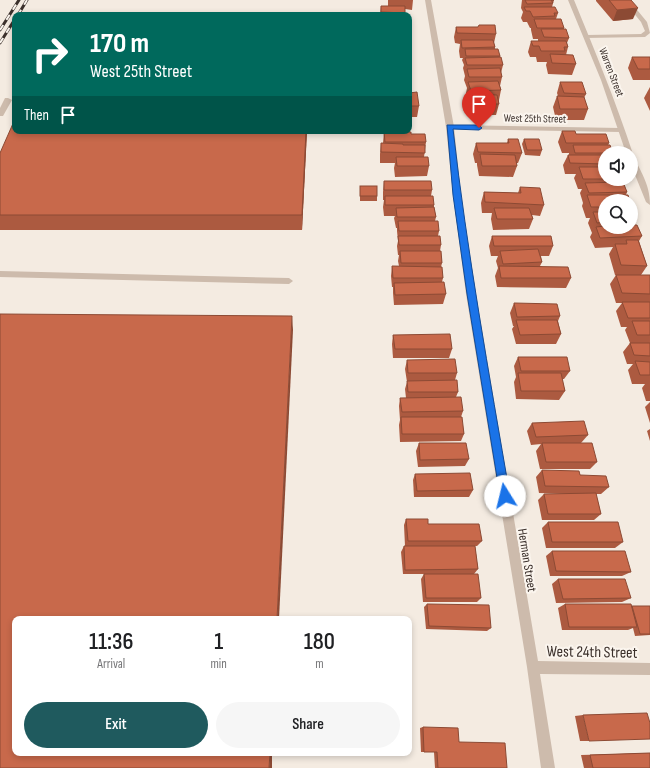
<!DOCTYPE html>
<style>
:root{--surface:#fff;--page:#f6f6f6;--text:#202124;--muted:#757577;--accent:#1f5a5e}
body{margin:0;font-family:"Sofia Sans Condensed",sans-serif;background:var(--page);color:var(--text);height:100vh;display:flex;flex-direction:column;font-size:15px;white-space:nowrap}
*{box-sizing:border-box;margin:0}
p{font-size:13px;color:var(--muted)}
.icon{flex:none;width:22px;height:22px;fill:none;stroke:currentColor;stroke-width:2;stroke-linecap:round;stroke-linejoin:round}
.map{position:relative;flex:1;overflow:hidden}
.sheet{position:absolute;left:12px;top:616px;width:400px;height:140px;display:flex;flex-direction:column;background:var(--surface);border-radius:8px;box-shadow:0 2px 6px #0003}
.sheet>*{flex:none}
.guide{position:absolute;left:12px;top:12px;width:400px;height:122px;border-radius:8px;box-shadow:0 2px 6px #0003;background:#00695c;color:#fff;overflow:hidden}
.fabs{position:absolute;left:598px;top:146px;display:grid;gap:8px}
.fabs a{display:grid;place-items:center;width:40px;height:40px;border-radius:50%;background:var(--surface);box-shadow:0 2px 6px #0003;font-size:20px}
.pin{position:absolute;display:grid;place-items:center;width:34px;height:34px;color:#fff;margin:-41px -17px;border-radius:50% 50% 50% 0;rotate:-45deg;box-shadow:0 0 4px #0007}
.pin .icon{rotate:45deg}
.me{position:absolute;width:44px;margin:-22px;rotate:351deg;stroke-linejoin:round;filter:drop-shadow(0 0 3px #0008)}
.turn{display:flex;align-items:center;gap:14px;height:84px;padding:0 12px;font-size:18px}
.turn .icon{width:52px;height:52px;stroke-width:2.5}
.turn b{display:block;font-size:28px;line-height:34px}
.then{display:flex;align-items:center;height:38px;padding:0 12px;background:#0003;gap:8px;font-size:15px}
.eta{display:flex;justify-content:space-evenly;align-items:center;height:68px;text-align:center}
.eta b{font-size:24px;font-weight:600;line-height:28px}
.primary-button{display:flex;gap:8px;margin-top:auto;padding:8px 12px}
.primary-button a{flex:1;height:46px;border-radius:24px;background:var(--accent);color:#fff;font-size:16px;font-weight:600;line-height:46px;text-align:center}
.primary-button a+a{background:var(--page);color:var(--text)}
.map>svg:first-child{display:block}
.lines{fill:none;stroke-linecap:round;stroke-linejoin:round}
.service{fill:#cdbbac;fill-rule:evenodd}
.minor{fill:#cdbbac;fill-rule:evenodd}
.rail-casing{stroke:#3b302b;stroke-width:3}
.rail{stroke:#fbf5ee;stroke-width:2;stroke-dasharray:6;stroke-linecap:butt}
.wall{fill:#ac5a40}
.shaded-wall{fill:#8c4a34}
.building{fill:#c8694b;stroke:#8c4a34}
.route{fill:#1a73e8;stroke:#114b97}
.labels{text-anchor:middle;stroke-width:4;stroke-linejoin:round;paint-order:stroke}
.far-street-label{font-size:11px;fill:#3b302b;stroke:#fbf5ee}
.street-label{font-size:13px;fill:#3b302b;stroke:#fbf5ee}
.near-street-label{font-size:16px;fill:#3b302b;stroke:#fbf5ee}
</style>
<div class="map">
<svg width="650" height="768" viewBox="0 0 650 768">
<rect width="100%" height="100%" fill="#f4ebe1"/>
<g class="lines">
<!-- service -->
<g class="service">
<polygon points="623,0 629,0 647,22 650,33 645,37 585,38 584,37 587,35 641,34 645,31 641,22"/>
<polygon points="5,98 8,98 12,100 3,116 0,116 0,108"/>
<polygon points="447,125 620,128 624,130 620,132 450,129 447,129"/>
<polygon points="0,271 289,278 293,281 289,284 0,277"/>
</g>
<!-- minor -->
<g class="minor">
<polygon points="425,0 431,0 454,127 461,195 476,294 538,661 650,663 650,675 540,674 555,768 541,768 527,667 466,294 453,195 446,127"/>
<path d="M 568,0 L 574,0 C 595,51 616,102 633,154 C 640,172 650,183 650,205 L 646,202 L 631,165 L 631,153 L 626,153 L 601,80 Z"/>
</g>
<defs>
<g id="rail">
<polyline points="18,15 27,0"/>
<polyline points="0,30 19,0"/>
<polyline points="0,43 15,19"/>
</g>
</defs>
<!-- rail casing -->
<use href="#rail" class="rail-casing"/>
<!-- rail -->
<use href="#rail" class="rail"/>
</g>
<!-- wall -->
<g class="wall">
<polygon points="388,0 413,0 412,10 405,9 405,15 380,15 381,6 388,6"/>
<polygon points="522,0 554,0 552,7 558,13 556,19 564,28 564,29 569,38 567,43 568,47 566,55 576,64 572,75 548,74 546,65 547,62 537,62 536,57 530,57 528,52 531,41 538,41 538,39 533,39 531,30 531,28 530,28 527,22 523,22 521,18 523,12 521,8"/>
<polygon points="596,0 631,0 633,19 613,21 596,1"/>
<polygon points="456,27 496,34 494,43 495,47 495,49 500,56 500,57 503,65 501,73 502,77 500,86 501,90 499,100 499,104 496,115 469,115 467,105 468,102 466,93 467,88 464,80 465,76 463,68 464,65 462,60 463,58 460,58 459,51 460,44 455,43 454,37"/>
<polygon points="632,57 650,57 650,80 633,80 628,68"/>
<polygon points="560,82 586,94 584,98 588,109 584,120 556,120 553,107 557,96 558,96 557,93"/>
<polygon points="650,87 650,111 644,98"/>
<polygon points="409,93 419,106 417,117 409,117"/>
<polygon points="15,131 307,131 302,230 0,230 0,153"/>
<polygon points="562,131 609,143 605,153 605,179 623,179 621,182 627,192 626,195 605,201 605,227 631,227 631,211 636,221 634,225 642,236 639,241 647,266 641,275 650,275 650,401 646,401 642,388 645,384 632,384 628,370 633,364 627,364 623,352 630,343 625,330 627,327 621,327 616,311 622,303 616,303 610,284 616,275 615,275 609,254 613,247 595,248 590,237 592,233 588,223 590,218 586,218 582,206 583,203 580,193 582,189 578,189 574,178 576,174 565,174 563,165 568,155 569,155 569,153 562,153 558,142"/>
<polygon points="384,132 411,134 426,142 424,157 429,166 427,176 395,177 394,168 395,163 380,163 380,154 381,143 383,143"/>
<polygon points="508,139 522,153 518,163 516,163 517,166 513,177 479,176 477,165 477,163 475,163 473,154 476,143 507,143"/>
<polygon points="524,139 542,150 540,156 525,155 522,144"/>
<polygon points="384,181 432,190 431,196 434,205 434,207 436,217 435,221 439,231 438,236 441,245 440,251 442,263 441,267 443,278 442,282 446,294 443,304 394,305 393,293 393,287 392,287 391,276 392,266 399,266 398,261 399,255 398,255 397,246 398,241 397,231 397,228 396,228 394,218 395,216 384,216 383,207 384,200 383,200 383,192"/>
<polygon points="360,186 377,196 377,201 360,201"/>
<polygon points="520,187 544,205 540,216 532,215 533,219 529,229 493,230 491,219 492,213 482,213 481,203 484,192 518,193"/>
<polygon points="492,236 553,246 549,256 541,256 542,262 540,266 571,278 566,288 497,287 495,276 498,268 496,261 498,256 491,256 489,246"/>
<polygon points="514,303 560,316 558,321 561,334 556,344 516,344 512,329 514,326 513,326 510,313"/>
<polygon points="393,335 452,349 449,358 393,358 392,344"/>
<polygon points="518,357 570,371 564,379 562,379 565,391 559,400 516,399 514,382 516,377 514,366"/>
<polygon points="407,360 457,373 455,380 458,392 456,397 463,411 461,417 464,434 461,441 400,442 399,425 400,420 399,406 400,398 406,398 405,389 407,382 405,369"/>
<polygon points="650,402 650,423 645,407"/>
<polygon points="532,423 588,435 581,443 561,443 597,462 590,469 540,469 536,451 541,444 531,445 527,431"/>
<polygon points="650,429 650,441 647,431"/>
<polygon points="419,443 469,459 465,466 418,467 416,451"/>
<polygon points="542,470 580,475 609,487 601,494 596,494 601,514 594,520 542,520 538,500 544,494 569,494 539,493 536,477"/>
<polygon points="415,474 473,490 469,497 414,497 413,480"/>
<polygon points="406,519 428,524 482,541 477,546 475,546 478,569 474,574 481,598 477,602 423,602 421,579 424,574 403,574 401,552 404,546 405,546 404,525"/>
<polygon points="548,522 623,542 615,548 546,548 542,528"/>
<polygon points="552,551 631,572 622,576 550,576 546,556"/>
<polygon points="558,579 631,598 622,602 556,603 552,584"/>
<polygon points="427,604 491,628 487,631 426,629 424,607"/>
<polygon points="565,604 632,606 650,606 650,635 635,636 633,628 628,630 562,630 558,608"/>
<polygon points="583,715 589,741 580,741 575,716"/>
<polygon points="423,727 459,742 507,768 435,768 434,752 421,752 420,728"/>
<polygon points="650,753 650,768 584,768 581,755"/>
</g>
<!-- shaded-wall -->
<g class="shaded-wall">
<polygon points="638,8 633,19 613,21 617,10"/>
<polygon points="306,131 307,131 302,230 302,215"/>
<polygon points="292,316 293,330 279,619 277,619"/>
<polygon points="270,753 272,753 272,768 269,768"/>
</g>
<!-- building -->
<g class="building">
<polygon points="525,0 554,0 551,0 553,3 527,4"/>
<polygon points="609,0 631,0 638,8 617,10"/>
<polygon points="381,6 405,6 405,13 381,12"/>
<polygon points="524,7 555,7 558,13 554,13 555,16 533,17 530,11 526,11"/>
<polygon points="534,19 561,19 564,28 537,28"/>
<polygon points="479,25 495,25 496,34 457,33 456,27 478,27"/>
<polygon points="541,29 566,29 569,38 544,37"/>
<polygon points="461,40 493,40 495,47 462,48"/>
<polygon points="531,41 566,41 568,47 564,47 565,51 541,51 539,46 533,46"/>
<polygon points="465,49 498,49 500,56 466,56"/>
<polygon points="550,54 573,55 576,64 552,63"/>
<polygon points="501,57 503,65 467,65 465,58"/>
<polygon points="632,57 650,57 650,69 638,69"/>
<polygon points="500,68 502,77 469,77 467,69"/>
<polygon points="498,81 501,90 471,91 468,82"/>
<polygon points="560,82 582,82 586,94 564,93"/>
<polygon points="417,92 419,106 409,106 409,93"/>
<polygon points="470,94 497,95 499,104 472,104"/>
<polygon points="557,96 584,97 588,109 560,109"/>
<polygon points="15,119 15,131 306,131 302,215 0,215 0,153"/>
<polygon points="562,131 575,131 576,134 606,134 609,143 566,143"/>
<polygon points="384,132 411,132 411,134 425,134 426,142 385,142"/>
<polygon points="508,139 518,139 522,153 478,152 476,143 509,143"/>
<polygon points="524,139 539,139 542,150 527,150"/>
<polygon points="381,143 403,144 403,145 425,145 425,153 381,152"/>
<polygon points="573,145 610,145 613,153 575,153"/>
<polygon points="480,154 515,155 517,166 482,166"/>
<polygon points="568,155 605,155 605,164 570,163"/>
<polygon points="396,157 428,157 429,166 397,166"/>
<polygon points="579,167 605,167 605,179 583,179"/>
<polygon points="384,181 431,181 432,190 384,190"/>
<polygon points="623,182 627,192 589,193 585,183"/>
<rect x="360" y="186" width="17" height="10"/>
<polygon points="520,187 540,188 544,205 485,202 484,192 521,193"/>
<polygon points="587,195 628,195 630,201 605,201 605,207 591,207"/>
<polygon points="385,196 433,196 434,205 385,205"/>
<polygon points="434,207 436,217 397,217 396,208"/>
<polygon points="494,208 529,208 533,219 497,219"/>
<polygon points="631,211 632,211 636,221 631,221"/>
<polygon points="593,212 605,212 605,222 597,223"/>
<polygon points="398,221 438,221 439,231 399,231"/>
<polygon points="631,225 637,225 642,236 600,238 596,227 605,226 605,227 631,227"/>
<polygon points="398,236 440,236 441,245 399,245"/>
<polygon points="492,236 551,236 553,246 494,246"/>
<polygon points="626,240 638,240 647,266 621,265 615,244 627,244"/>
<polygon points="538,249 542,262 503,264 500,251"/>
<polygon points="400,251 441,251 442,263 401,263"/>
<polygon points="392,266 442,267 443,278 393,278"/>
<polygon points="499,266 568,267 571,278 501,278"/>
<polygon points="616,275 650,275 650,294 622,293"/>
<polygon points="444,282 446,294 395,295 394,283"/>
<polygon points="622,302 650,302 650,318 628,318"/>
<polygon points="514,303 557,304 560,316 517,317"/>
<polygon points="0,314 292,316 277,619 15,619 15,753 270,753 269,768 0,768"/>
<polygon points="516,320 557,320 561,334 520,335"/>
<polygon points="632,321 650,321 650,335 637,335"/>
<polygon points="450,334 452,349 395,349 393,335"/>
<polygon points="630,343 650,343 650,356 634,355"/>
<polygon points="518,357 567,357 570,371 521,371"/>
<polygon points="455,359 457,373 408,373 407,360"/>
<polygon points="635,361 650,362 650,375 640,375"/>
<polygon points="518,373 561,373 565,391 521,391"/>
<polygon points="457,380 458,392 408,392 407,381"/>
<polygon points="461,397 463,411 402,412 400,398"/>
<polygon points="401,417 462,417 464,434 402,434"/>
<polygon points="584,421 588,435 536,437 532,423"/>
<polygon points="419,443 466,443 469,459 420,460"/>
<polygon points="542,443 592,443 597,462 546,462"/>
<polygon points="542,470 579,471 580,475 606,476 609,487 545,486"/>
<polygon points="470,473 473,490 417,491 415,474"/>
<polygon points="596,493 601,514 548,514 544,494"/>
<polygon points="406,519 428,519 428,524 479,524 482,541 408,541"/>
<polygon points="548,522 618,522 623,542 552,542"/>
<polygon points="404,546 475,546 478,569 405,570"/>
<polygon points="552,551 625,551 631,572 556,571"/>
<polygon points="424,574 478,574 481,598 426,598"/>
<polygon points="558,579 625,579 631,598 563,599"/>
<polygon points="427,604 489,605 491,628 429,626"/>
<polygon points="565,604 631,604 637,627 569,627"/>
<polygon points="632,606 650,606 650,634 640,634"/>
<polygon points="647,713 650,723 650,739 589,741 583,715"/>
<polygon points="423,727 458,728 459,742 505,743 507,768 438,768 437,752 424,752"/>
<polygon points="650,753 650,768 593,768 590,755"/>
</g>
<!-- route -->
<path class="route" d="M 447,125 L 479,125 L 482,128 L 479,130 L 453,129 C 467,252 489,374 510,496 L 508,499 L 505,501 L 501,499 L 500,496 L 467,294 L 453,195 Z"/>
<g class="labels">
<!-- far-street labels -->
<g class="far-street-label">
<text transform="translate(612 72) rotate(69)" y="4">Warren Street</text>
<text transform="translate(535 118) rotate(1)" y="4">West 25th Street</text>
</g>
<!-- street labels -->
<g class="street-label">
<text transform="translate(528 560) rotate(81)" y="5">Herman Street</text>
</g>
<!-- near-street labels -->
<g class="near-street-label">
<text transform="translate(592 651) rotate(1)" y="6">West 24th Street</text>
</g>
</g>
</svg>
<div class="fabs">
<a><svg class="icon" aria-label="sound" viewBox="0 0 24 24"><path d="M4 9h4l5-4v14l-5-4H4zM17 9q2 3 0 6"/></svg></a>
<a><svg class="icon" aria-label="search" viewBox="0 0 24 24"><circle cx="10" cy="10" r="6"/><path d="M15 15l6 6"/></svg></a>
</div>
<div class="pin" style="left:479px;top:128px;background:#d93025"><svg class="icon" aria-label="arrive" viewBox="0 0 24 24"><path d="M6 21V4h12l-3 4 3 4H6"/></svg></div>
<svg class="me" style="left:505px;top:496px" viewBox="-20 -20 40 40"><circle r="19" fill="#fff"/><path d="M0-13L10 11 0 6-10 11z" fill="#1a73e8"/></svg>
<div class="guide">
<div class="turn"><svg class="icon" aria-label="right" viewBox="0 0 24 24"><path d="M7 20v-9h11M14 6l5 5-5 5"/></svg><div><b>170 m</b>West 25th Street</div></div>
<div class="then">Then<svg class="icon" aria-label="arrive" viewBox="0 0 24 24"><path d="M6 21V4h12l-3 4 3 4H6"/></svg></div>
</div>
<section class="sheet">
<div class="eta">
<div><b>11:36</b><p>Arrival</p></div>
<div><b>1</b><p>min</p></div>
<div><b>180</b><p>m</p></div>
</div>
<div class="primary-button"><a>Exit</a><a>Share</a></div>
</section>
</div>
